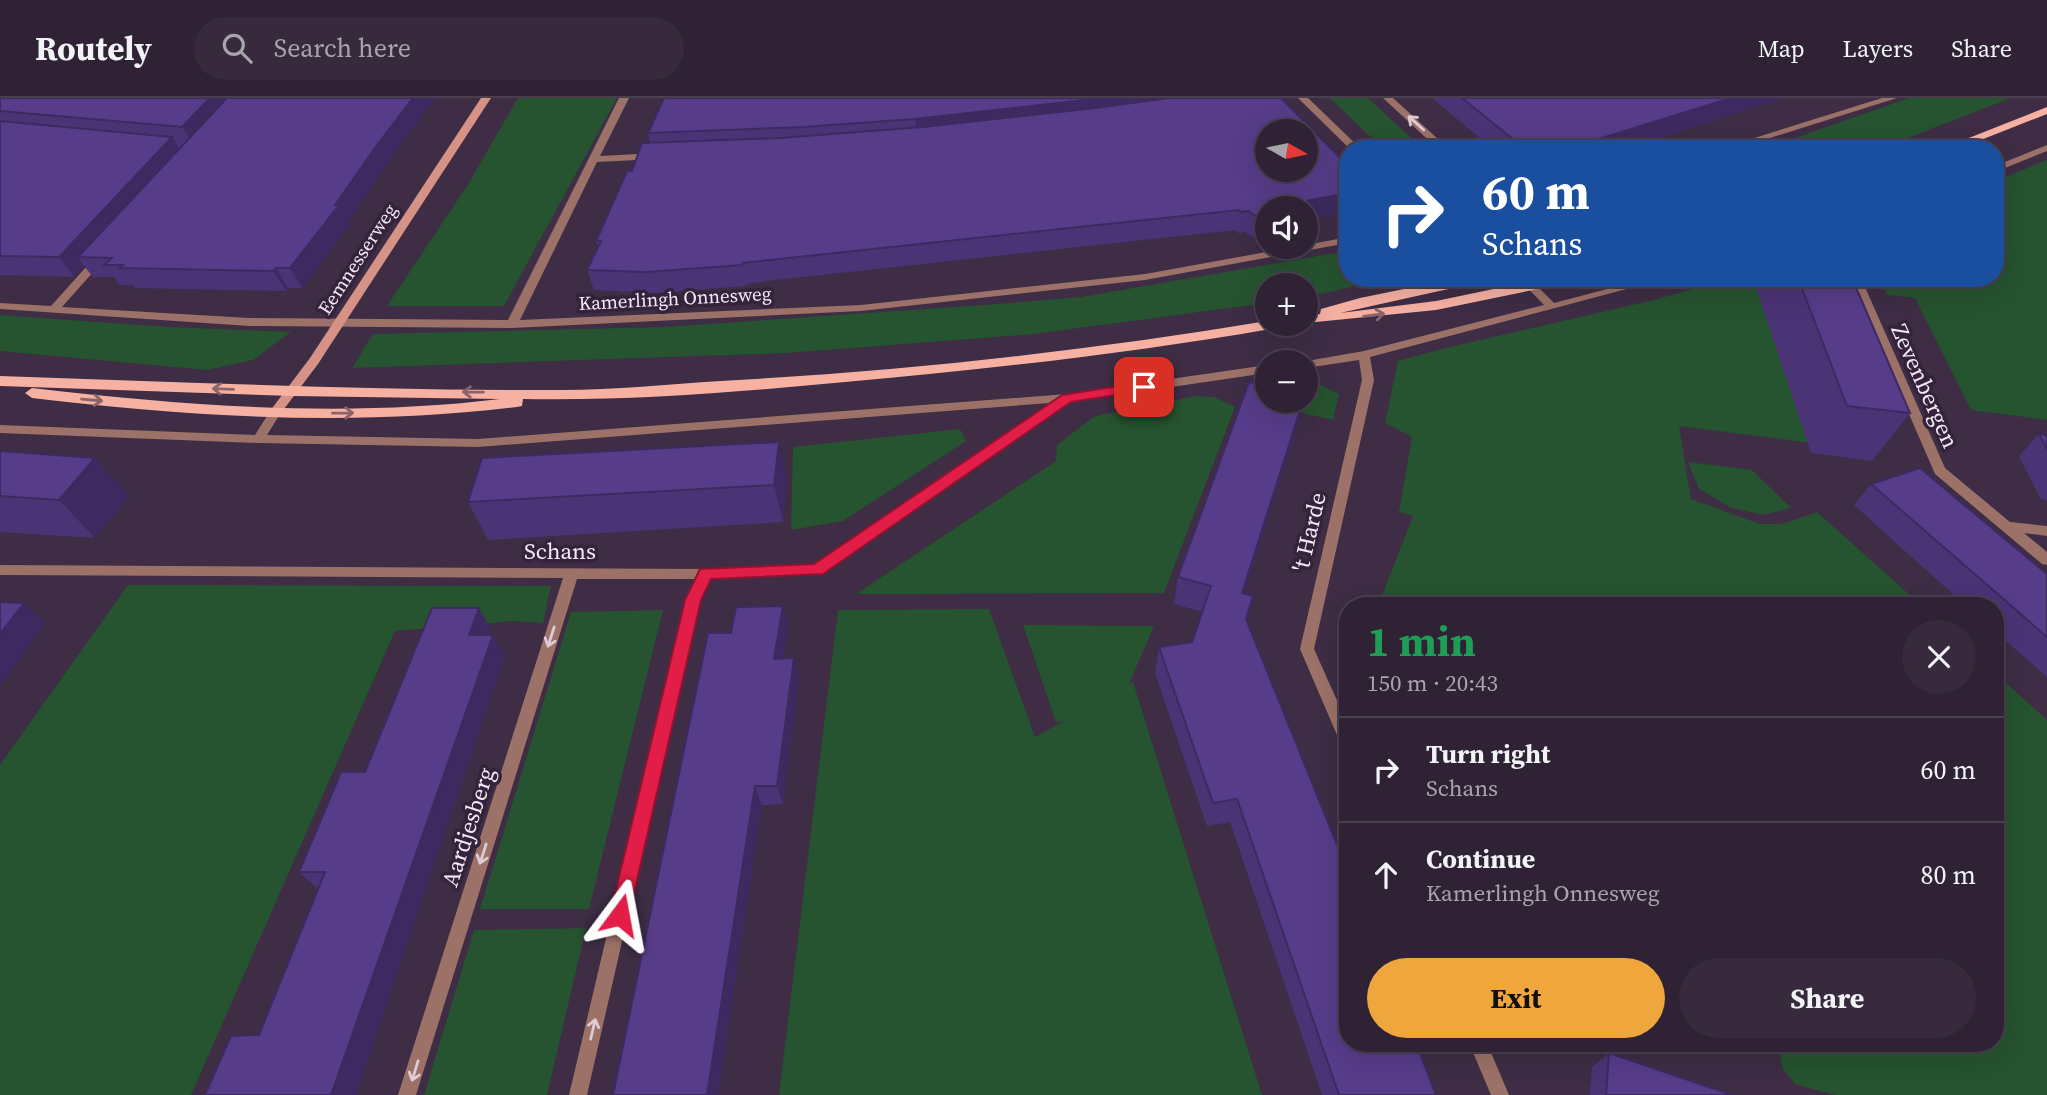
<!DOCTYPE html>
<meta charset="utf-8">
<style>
:root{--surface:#2e2234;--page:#362a3c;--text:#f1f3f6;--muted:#a7a4ac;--line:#493f4f;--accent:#efa73d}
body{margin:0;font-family:"Source Serif 4",serif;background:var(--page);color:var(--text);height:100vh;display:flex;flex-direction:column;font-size:26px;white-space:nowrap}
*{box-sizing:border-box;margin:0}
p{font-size:23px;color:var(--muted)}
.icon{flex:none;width:38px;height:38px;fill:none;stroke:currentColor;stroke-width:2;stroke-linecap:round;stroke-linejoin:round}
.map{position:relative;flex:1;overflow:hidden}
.drawer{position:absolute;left:1339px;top:499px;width:665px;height:455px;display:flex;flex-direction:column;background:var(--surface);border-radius:28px;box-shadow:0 7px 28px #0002,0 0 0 2px var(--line)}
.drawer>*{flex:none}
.hud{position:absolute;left:1339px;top:42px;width:665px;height:147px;border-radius:28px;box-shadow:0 7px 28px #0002,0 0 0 2px var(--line);background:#1a4fa0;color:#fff;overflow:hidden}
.needle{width:46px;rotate:99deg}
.fabs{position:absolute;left:1255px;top:21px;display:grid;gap:14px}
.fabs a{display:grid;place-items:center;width:63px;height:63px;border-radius:50%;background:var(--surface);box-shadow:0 7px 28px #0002,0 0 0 2px var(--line);font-size:35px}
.pin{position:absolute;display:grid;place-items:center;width:60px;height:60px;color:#fff;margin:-30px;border-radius:14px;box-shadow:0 4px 10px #0006}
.me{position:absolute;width:77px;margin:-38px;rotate:13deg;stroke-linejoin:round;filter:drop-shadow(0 0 5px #0008)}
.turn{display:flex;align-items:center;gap:24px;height:147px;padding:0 28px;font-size:32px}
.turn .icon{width:91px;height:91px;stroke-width:2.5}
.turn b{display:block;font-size:49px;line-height:60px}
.round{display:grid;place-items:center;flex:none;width:74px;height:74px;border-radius:37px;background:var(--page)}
.headline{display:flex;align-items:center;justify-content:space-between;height:119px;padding:0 28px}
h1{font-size:42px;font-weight:700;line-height:52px;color:#1e9e55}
.cta{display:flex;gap:14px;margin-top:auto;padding:14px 28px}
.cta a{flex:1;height:80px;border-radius:42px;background:var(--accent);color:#111;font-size:28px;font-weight:700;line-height:80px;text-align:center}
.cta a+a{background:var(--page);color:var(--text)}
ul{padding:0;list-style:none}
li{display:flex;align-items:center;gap:21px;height:105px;padding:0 28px;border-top:2px solid var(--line)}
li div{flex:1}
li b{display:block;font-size:26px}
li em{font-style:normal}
header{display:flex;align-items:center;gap:42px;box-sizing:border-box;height:98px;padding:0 35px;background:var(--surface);border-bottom:2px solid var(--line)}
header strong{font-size:33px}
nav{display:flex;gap:38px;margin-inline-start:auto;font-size:24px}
.search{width:490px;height:63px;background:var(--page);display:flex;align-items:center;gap:18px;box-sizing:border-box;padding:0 24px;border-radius:38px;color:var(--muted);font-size:26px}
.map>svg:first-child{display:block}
.green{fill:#265330}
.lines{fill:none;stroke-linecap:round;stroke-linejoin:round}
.street{fill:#9b7168;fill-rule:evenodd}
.secondary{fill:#d59285;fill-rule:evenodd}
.primary{fill:#f6b1a3;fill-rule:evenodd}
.wall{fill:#4b3476}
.shaded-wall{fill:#3d2a60}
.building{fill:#573c89;stroke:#3d2a60;stroke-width:2;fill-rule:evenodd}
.oneway{stroke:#decbd4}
.oneway2{stroke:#8b6369}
.route{fill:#e11d48;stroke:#92132f;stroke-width:2}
.labels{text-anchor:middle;stroke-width:7;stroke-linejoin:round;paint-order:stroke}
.far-street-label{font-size:19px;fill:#f4e9f8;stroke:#34233a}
.street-label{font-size:23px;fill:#f4e9f8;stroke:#34233a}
</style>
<header>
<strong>Routely</strong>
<div class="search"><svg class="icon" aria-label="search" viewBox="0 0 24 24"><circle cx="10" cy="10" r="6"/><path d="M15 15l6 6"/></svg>Search here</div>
<nav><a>Map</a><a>Layers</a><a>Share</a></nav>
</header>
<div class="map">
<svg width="2047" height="997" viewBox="0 0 2047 997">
<rect width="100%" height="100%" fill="#3e2d45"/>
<!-- green -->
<g class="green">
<polygon points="518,0 617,0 504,208 387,208 467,88"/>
<polygon points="1330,0 1368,0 1423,51 1383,51"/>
<polygon points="1909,0 2011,0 1879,51 1764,51"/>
<polygon points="2047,62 2047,322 1971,312 1915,200 1887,197 1880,180 1995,180 1995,83"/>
<polygon points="1347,153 1348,180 1392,180 1306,199 1306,187 1267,187 1267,205 1034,236 786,255 352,270 373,236 665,229 998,206 1081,199"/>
<polygon points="1731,180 1837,180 1812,191 1756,186 1813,345 1679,328 1691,401 1760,426 1782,426 1817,414 1921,507 1378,508 1413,418 1399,414 1412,339 1385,325 1398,263 1441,251 1654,202"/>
<polygon points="0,217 168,229 291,234 253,262 207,272 0,253"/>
<polygon points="1306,280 1339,296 1333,322 1261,305 1264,287 1267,287 1267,303 1306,303"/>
<polygon points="1196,298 1214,299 1235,309 1164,495 856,496 1056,363 1057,347 1095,318"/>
<polygon points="960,331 966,343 843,423 791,432 793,349"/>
<polygon points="1688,364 1752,372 1791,410 1764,417 1732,410 1699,391"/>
<polygon points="128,487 551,488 543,525 513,523 395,533 191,997 0,997 0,667"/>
<polygon points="989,511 1035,639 1064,623 1056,624 1023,527 1154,528 1129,586 1133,584 1262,997 779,997 838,512"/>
<polygon points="663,512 589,811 480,811 571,514"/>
<polygon points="1995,575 2047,622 2047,997 1835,997 1795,986 1783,971 1778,945 1995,945"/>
<polygon points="586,830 547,997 424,997 474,832"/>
</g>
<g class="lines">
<!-- street -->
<g class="street">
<polygon points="619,0 629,0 600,58 657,55 662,58 657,61 597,64 520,222 861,207 1145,176 1294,149 1306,149 1306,147 1348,139 1348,145 1145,182 861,213 512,230 249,228 0,211 0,205 51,208 95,159 103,159 103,163 62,209 249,220 508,222"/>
<polygon points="1298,0 1308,0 1361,51 1350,51"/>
<polygon points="1383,0 1393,0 1449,51 1438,51"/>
<polygon points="1882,0 1897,0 1735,51 1719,51"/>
<polygon points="2047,47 2047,53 1995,74 1995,68"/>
<polygon points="1518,180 1529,180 1554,205 1649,180 1668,180 1370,259 1374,282 1314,551 1348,627 1348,652 1343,651 1300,551 1362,282 1359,262 1306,270 1306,264 1301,264 1364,253 1544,207"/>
<polygon points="1850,180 1861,180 1945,370 2010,424 2047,428 2047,438 2024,435 2047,454 2047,467 2042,466 1935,376"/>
<polygon points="1267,267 1267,275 1069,304 822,476 710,481 700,502 587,997 569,997 686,502 696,481 577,481 416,997 398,997 563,480 0,477 0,467 706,471 814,467 1050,305 478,349 258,345 0,335 0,327 255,337 270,313 274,312 280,316 267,337 478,341 1067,296"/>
<polygon points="1469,945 1487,945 1509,997 1491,997"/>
</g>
<!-- secondary -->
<polygon class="secondary" points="481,0 491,0 318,266 278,319 270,319 268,316 270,313 310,260"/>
<!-- primary -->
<g class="primary">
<polygon points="2047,9 2047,16 1958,51 1941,51"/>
<polygon points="1458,180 1487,180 1480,184 1340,215 1436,203 1547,180 1572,180 1533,192 1436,212 1306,225 1306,217 1320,216 1321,211 1360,200"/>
<path d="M 1267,223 L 1267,226 L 1283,226 L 1276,230 C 1133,255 990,271 845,284 C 739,294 630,303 523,301 L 522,308 L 517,309 C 354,329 194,319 32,300 L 25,295 L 32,290 C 188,308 343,320 500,301 L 292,298 L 0,288 L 0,278 C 187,284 375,293 562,292 C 615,292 668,286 721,283 C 904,273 1087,253 1267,223 Z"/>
</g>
</g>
<!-- wall -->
<g class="wall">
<polygon points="0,0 435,0 386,67 348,124 350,127 302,190 288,190 286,193 135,190 132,187 119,187 114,179 93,179 84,168 74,179 0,177"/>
<polygon points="1281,0 1348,68 1348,114 1306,123 1306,110 1259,132 1253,140 1245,134 1237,135 1236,132 775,182 747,186 746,188 652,195 594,192 587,172 598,149 596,143 632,73 650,44 648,35"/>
<polygon points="1432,0 1783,0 1624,51 1493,51"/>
<polygon points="1764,180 1852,180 1910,315 1872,363 1811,355 1757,192"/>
<polygon points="1303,303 1298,325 1244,495 1247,523 1436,997 1322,997 1230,724 1207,728 1155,575 1159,549 1192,544 1203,514 1174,506 1178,479"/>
<polygon points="2039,336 2047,337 2047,402 2041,401 2019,358"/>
<polygon points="0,353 95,360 129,398 95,440 0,434"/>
<polygon points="787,381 783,424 488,442 468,404"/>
<polygon points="1871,386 2047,476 2047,579 1995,533 1995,508 1966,508 1854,407"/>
<polygon points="783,508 788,528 783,560 799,580 783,706 762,707 718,997 731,535"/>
<polygon points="491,531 489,537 505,557 356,997 205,997 259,937 318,791 299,774 365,674"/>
<polygon points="1609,955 1732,997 1590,997 1592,969"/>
</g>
<!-- shaded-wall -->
<g class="shaded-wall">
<polygon points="210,0 238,0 194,48 182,29"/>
<polygon points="413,0 435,0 386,67 348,124 350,127 302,190 290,170 377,47"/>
<polygon points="1103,0 1237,0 917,40 915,21"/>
<polygon points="1731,0 1783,0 1624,51 1559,51"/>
<polygon points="172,39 184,58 78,159 84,168 74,179 59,159"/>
<polygon points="1348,95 1348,114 1306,123 1306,110 1271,110"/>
<polygon points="1267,111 1267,131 1259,132 1253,140 1257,119 1262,112"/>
<polygon points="276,170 288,190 286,193 273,173"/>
<polygon points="1303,303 1298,325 1236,521 1242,495"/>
<polygon points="779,344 787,381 783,424 774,387"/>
<polygon points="95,360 129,398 95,440 59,402"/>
<polygon points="24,505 46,525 0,588 0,536"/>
<polygon points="783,508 788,528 780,581 774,561"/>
<polygon points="479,510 491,531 482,558 469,537"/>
<polygon points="493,537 505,557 356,997 331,997"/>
<polygon points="794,560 799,580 783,706 777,688"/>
<polygon points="755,688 762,707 718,997 707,997"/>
</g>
<!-- building -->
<g class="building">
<polygon points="0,0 210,0 182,29 0,13"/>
<polygon points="227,0 413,0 377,47 335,107 339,107 290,170 276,170 273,173 120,170 123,167 104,167 112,160 78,159"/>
<polygon points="664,0 1103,0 915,21 803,29 648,35"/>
<path d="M 1168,0 L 1281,0 L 1348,68 L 1348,95 L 1267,110 L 1262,112 L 1257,119 L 1248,113 L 1240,114 L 1239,112 L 770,162 L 742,165 L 742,167 L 646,174 L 587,172 L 601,143 L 596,143 L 627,73 L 632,73 L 642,45 L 780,40 L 923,29 L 1096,10 ZM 1267,33 L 1306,33 L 1306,72 L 1267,72 Z"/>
<polygon points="1462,0 1731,0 1589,44 1559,51 1525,51"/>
<polygon points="0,23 172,39 59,159 0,158"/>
<polygon points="1798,180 1852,180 1910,315 1847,308"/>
<polygon points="1249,284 1267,288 1267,303 1303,303 1242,495 1253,498 1246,521 1348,774 1348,945 1416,945 1436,997 1339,997 1237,701 1213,705 1159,549 1192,544 1211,488 1178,479"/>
<polygon points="2039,336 2047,337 2047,351"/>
<polygon points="779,344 774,387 468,404 482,360"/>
<polygon points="0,353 95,360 59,402 0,398"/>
<polygon points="1920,370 2047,476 2047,539 1871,386"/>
<polygon points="0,504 24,505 0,536"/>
<polygon points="783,508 774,561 794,560 777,688 755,688 707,997 613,997 708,535 731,535 736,509"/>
<polygon points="432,510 479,510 469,537 493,537 331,997 205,997 231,938 259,937 325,774 299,774 341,674 365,674"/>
<polygon points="1609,955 1732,997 1606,997"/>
</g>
<!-- one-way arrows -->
<defs><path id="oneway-shaft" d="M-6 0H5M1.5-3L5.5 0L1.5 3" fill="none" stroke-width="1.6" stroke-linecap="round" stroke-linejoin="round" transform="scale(1.75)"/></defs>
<g class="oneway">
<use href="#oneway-shaft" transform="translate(1416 25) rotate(-138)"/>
<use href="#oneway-shaft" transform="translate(551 539) rotate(108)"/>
<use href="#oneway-shaft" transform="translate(483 756) rotate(108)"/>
<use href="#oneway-shaft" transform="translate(593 931) rotate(-77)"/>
<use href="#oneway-shaft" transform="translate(415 973) rotate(107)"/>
</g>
<g class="oneway2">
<use href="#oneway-shaft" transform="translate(1374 217) rotate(-7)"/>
<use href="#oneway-shaft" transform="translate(223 291) rotate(-178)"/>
<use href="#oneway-shaft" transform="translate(473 294) rotate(-179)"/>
<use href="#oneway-shaft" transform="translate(92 302) rotate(5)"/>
<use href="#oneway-shaft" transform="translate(343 315) rotate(-1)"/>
</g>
<!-- route -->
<polygon class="route" points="1144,284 1149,286 1149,292 1071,304 823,476 711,481 701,502 629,817 627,823 620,826 613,823 610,817 685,502 700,471 814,466 1062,297"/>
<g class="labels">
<!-- far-street labels -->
<g class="far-street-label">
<text transform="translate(357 161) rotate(-57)" y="7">Eemnesserweg</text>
<text transform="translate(675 200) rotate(-3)" y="7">Kamerlingh Onnesweg</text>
</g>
<!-- street labels -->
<g class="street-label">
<text transform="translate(1925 288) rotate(66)" y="8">Zevenbergen</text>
<text transform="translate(1309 434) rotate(-77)" y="8">'t Harde</text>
<text x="560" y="461">Schans</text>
<text transform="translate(468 729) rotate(-72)" y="8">Aardjesberg</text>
</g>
</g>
</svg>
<div class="fabs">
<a><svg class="needle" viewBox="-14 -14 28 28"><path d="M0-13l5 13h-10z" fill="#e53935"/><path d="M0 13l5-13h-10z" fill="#a7a4ac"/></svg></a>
<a><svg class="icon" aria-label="sound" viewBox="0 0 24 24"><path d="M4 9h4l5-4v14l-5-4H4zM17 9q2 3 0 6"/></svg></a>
<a>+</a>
<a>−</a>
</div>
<div class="pin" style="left:1144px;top:289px;background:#d93025"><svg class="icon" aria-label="arrive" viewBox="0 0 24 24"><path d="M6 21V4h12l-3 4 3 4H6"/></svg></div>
<svg class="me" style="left:620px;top:817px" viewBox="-20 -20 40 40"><path d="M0-17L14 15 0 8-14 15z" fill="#e11d48" stroke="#fff" stroke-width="4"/></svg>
<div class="hud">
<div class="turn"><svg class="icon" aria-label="right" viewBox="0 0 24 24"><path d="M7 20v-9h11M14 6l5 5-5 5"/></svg><div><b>60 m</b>Schans</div></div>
</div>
<section class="drawer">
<div class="headline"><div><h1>1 min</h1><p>150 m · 20:43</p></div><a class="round"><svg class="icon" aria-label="close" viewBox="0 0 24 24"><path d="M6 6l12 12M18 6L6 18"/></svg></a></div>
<ul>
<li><svg class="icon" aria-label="right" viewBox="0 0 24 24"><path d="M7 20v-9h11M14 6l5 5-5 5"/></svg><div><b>Turn right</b><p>Schans</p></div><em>60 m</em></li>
<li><svg class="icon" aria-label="ahead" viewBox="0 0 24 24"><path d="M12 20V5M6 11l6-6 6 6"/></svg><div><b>Continue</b><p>Kamerlingh Onnesweg</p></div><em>80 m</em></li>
</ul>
<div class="cta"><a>Exit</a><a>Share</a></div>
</section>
</div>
